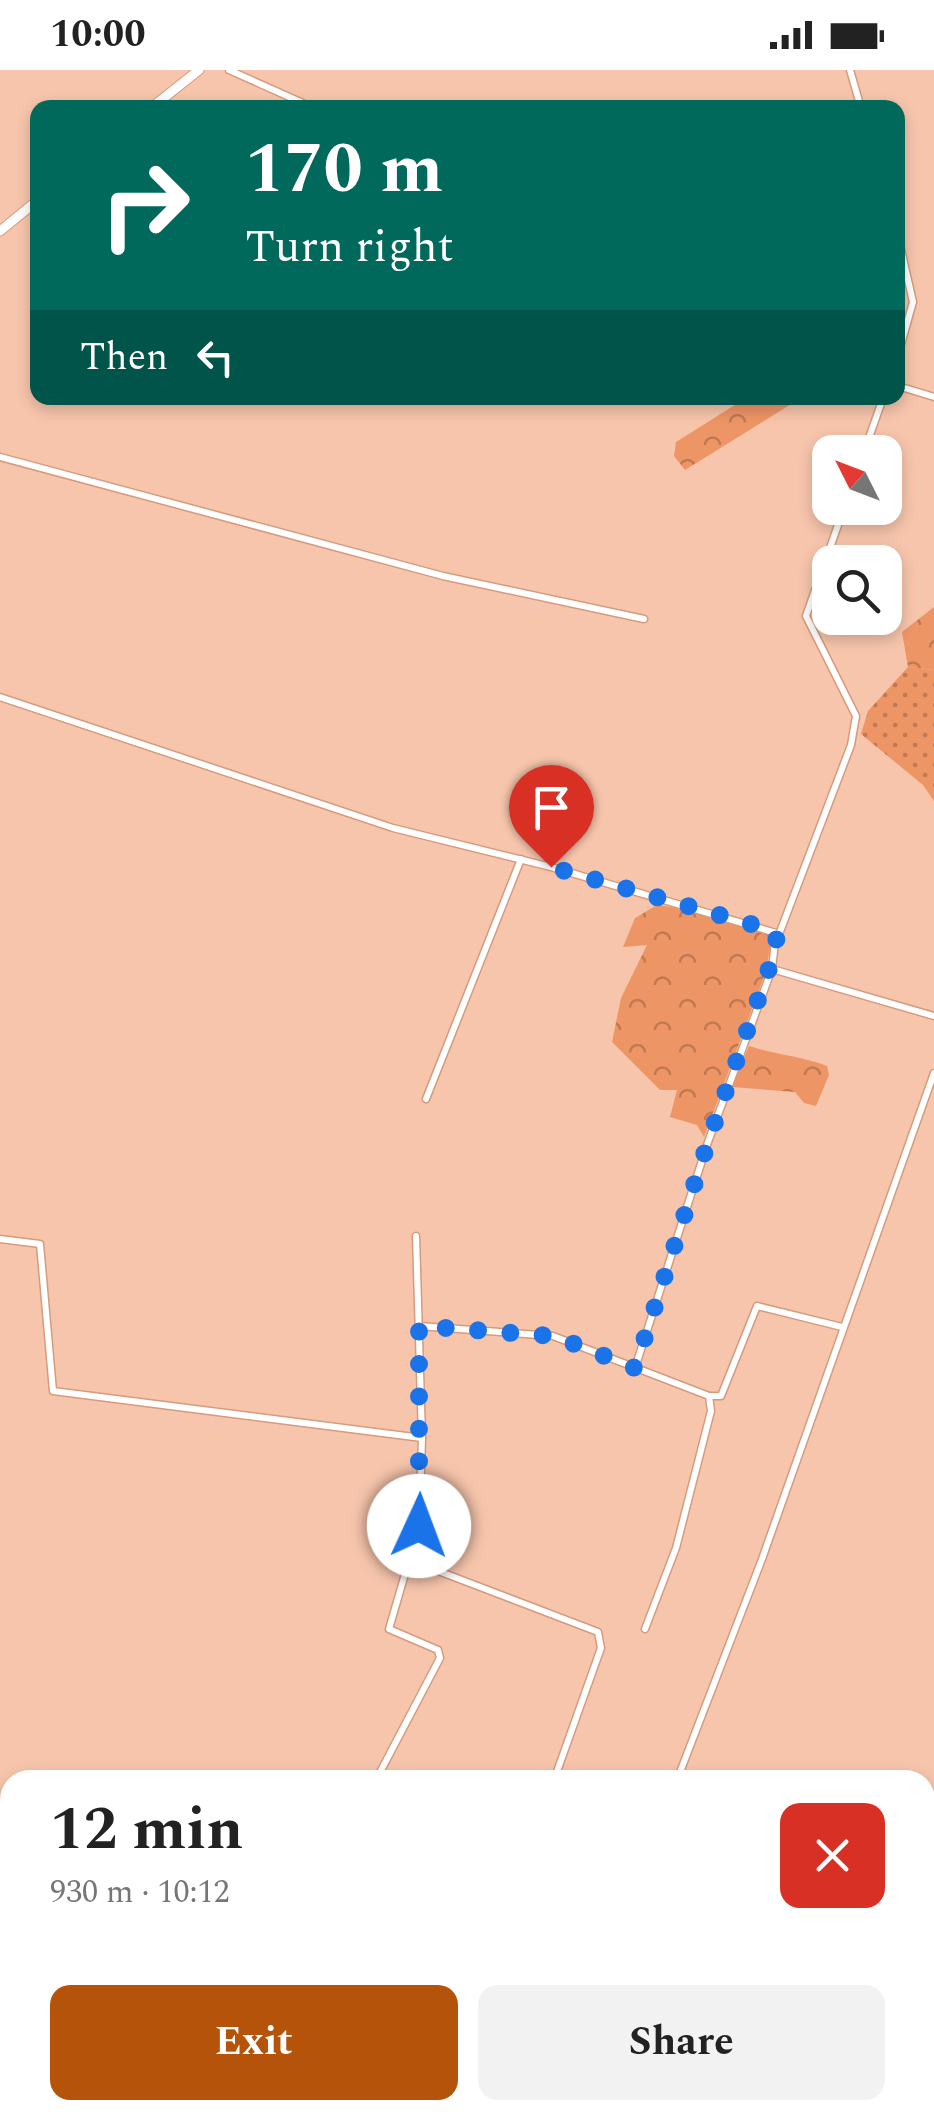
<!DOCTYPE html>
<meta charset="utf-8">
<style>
:root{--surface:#fff;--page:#f2f2f2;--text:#222;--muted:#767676;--accent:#b45309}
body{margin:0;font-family:Spectral,serif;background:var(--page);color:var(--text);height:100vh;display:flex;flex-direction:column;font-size:38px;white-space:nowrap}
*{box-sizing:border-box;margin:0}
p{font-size:32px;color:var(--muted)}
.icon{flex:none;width:55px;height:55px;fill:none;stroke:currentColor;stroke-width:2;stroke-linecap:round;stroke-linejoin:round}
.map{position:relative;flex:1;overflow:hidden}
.drawer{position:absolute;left:0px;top:1700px;width:935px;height:350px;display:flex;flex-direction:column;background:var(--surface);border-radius:30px 30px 0 0;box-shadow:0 5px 15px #0003}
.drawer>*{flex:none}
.top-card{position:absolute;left:30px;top:30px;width:875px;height:305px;border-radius:20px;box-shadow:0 5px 15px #0003;background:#00695c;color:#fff;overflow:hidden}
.needle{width:65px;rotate:312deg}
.tools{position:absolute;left:812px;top:365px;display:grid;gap:20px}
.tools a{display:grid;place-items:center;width:90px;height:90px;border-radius:20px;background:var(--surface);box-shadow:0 5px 15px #0003;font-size:50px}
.pin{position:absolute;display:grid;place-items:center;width:85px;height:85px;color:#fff;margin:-102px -42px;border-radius:50% 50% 50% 0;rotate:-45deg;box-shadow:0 0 10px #0007}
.pin .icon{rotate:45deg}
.me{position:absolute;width:110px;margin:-55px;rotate:2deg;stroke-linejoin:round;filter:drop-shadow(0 0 8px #0008)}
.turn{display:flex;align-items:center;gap:35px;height:210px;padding:0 50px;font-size:45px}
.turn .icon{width:130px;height:130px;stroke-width:2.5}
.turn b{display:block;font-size:70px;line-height:85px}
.then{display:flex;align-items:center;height:95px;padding:0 50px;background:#0003;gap:20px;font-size:38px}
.round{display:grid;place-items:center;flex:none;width:105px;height:105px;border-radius:20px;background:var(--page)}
.overview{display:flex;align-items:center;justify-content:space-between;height:170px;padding:0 50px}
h1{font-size:60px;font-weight:700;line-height:75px}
.action{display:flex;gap:20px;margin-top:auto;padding:20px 50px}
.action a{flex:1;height:115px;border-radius:20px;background:var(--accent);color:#fff;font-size:40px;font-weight:700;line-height:115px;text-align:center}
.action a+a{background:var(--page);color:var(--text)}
.status{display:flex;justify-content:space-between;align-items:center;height:70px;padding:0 50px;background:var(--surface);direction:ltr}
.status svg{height:28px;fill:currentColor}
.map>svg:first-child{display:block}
.grass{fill:url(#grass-dots)}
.forest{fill:url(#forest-crowns)}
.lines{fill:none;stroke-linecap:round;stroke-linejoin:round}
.street-casing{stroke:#d69b7d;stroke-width:9}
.secondary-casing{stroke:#d69b7d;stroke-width:11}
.street{stroke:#fff;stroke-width:6}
.secondary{stroke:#fff;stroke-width:9}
.route{stroke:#1a73e8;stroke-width:18;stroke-dasharray:0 32.4}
</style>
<div class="status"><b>10:00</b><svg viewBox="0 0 49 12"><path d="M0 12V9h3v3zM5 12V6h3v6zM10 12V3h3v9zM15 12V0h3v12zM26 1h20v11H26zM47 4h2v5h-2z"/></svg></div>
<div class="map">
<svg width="934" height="2050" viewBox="0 0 934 2050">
<defs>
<pattern id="grass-dots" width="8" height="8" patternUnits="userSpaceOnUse" patternTransform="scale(2.5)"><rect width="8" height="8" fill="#ee9566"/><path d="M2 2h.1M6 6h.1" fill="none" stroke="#c17952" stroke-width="1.8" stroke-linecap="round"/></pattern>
<pattern id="forest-crowns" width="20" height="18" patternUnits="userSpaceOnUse" patternTransform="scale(2.5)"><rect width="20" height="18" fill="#ee9566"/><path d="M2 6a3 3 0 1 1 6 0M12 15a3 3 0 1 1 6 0" fill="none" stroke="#c17952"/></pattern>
</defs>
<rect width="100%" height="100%" fill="#f7c5ac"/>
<!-- grass -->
<polygon class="grass" points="908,597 934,600 934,731 923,715 861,664 868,641"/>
<!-- forest -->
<g class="forest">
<polygon points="746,328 801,328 685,400 674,386 676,372"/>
<polygon points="934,537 934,600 908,597 902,562"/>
<polygon points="657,835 687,839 773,864 765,904 704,1067 697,1055 670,1047 677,1020 660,1020 612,972 621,928 647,875 623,877 635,848"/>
<path d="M 749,976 C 776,985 801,986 827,996 L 829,1005 L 816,1036 L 804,1033 L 795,1022 L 732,1017 Z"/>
</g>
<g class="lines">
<defs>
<g id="street">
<polyline points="229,0 314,38"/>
<polyline points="850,0 861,38"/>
<polyline points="898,166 913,232 898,285"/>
<polyline points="898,316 934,327"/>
<polyline points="864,382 883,328"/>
<polyline points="0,387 443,506 644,549"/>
<polyline points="0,627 393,758 551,797 776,863 772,899 708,1072 635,1298"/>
<polyline points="778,867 851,675 856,646 806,546 844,438"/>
<polyline points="772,899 934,946"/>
<polyline points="426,1029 521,789"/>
<polyline points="0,1169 40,1174 53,1321 422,1368"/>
<polyline points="419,1256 553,1266 709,1326 721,1326 757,1236 842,1257"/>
<polyline points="412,1491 598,1562 601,1578 554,1710"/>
<polyline points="645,1559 676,1478 711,1341 709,1326"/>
<polyline points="376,1710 440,1588 438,1580 389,1559 419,1456 422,1368 416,1166"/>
<polyline points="677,1710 762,1489 934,1003"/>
<polyline points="925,1764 934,1766"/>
<polyline points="0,2030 10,2036"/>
<polyline points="16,2040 32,2050"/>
<polyline points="241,2050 245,2040"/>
<polyline points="552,2050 556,2040"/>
</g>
<g id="secondary">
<polyline points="151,38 199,0"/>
<polyline points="0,161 38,130"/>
</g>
</defs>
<!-- street casing -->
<use href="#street" class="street-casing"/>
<!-- secondary casing -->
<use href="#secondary" class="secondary-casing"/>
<!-- street -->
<use href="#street" class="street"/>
<!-- secondary -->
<use href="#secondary" class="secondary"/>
</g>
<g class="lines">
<!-- route -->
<polyline class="route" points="419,1456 419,1256 554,1266 635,1298 708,1072 778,873 772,860 551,797"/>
</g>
</svg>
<div class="tools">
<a><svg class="needle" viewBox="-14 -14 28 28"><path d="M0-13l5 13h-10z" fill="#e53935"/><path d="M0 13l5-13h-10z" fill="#767676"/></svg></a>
<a><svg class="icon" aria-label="search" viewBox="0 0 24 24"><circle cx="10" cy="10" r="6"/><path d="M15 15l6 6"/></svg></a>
</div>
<div class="pin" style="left:551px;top:797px;background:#d93025"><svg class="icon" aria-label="arrive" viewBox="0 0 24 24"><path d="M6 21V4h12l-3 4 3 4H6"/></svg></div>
<svg class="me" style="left:419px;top:1456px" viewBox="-20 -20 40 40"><circle r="19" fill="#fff"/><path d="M0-13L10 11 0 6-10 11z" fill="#1a73e8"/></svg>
<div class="top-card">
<div class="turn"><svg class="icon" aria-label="right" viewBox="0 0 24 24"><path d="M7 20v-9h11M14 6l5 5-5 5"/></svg><div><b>170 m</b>Turn right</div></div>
<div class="then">Then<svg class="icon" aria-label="left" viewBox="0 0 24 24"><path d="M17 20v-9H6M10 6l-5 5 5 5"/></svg></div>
</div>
<section class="drawer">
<div class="overview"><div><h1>12 min</h1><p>930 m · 10:12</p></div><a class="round" style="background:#d93025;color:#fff"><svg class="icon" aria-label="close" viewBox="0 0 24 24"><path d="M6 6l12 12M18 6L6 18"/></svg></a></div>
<div class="action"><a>Exit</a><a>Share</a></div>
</section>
</div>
